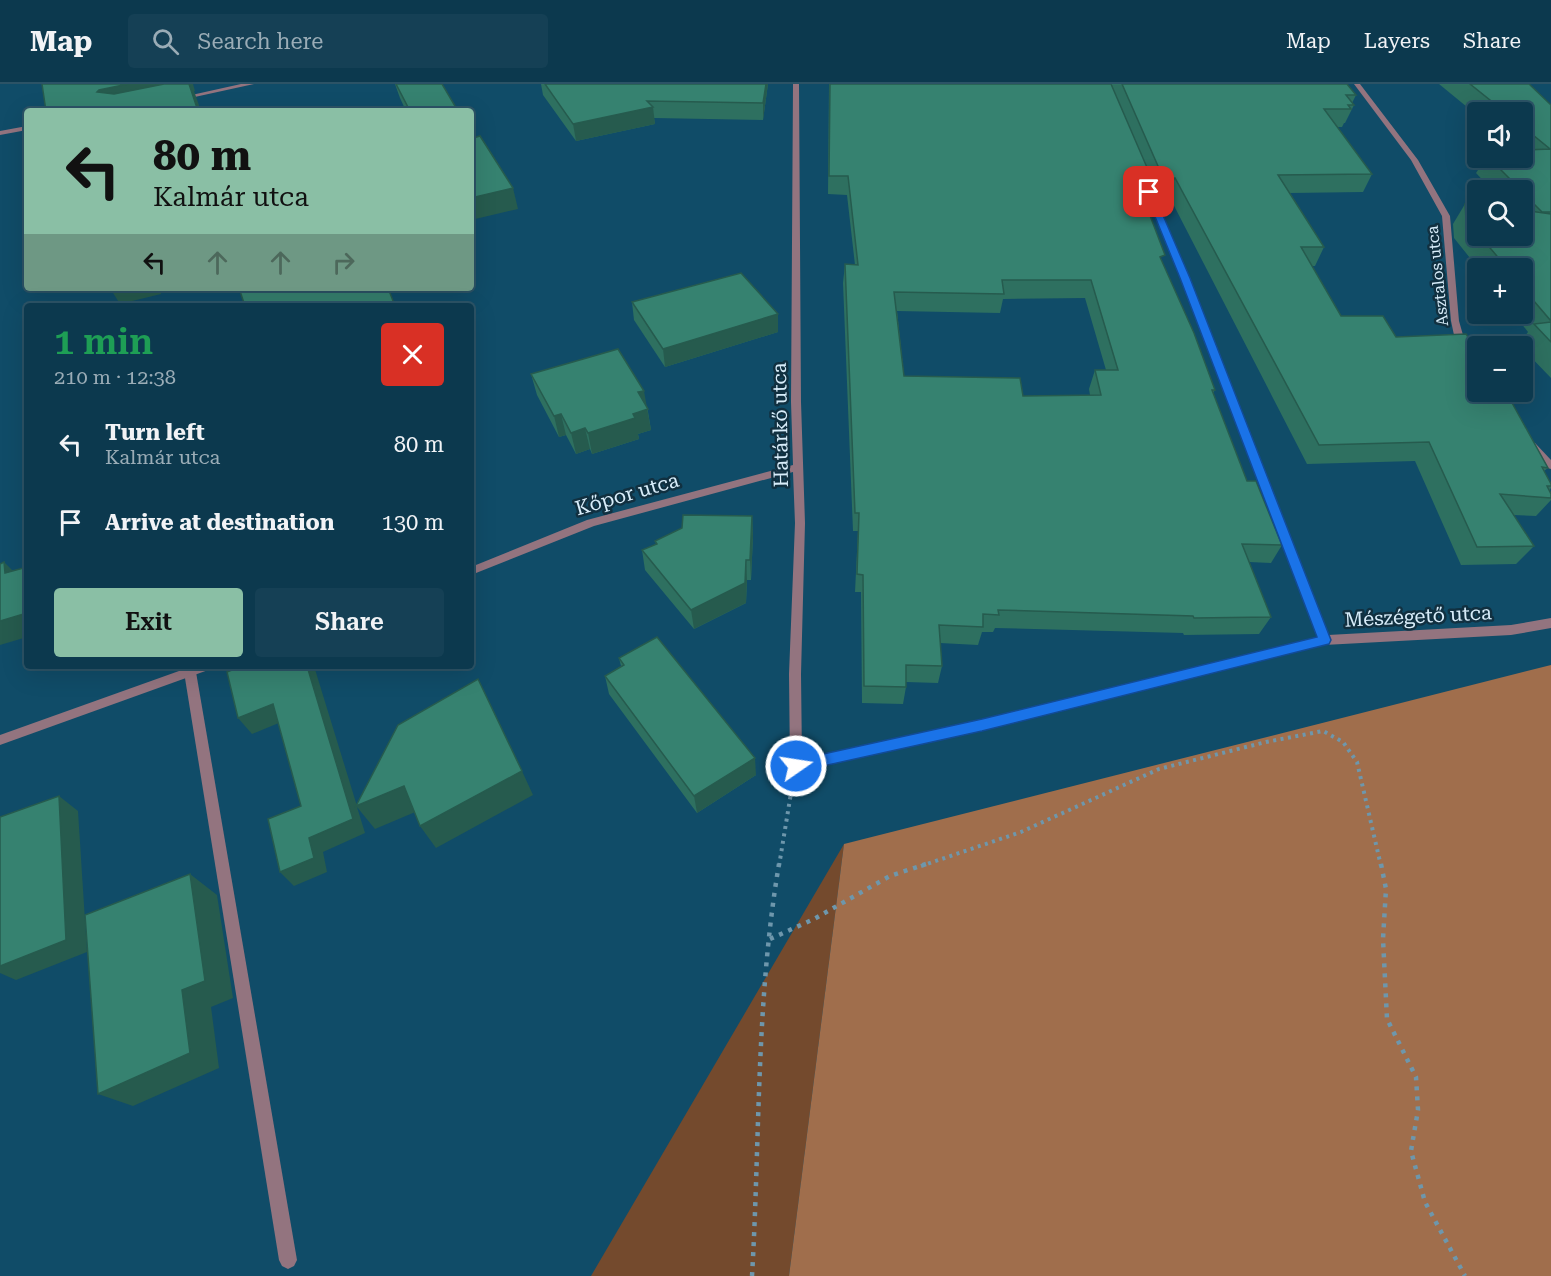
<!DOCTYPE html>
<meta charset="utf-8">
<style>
:root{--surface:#0c394e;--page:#154055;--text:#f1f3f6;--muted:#9aacb6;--line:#2c5366;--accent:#8abfa5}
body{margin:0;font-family:"Roboto Serif",serif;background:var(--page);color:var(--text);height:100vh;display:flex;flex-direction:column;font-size:22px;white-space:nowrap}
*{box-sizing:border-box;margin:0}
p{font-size:20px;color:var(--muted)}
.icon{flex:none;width:33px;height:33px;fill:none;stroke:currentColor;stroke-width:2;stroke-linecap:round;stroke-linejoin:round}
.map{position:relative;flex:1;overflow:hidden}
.drawer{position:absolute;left:24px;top:219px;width:450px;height:366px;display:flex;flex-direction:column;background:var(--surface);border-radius:6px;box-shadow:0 6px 24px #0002,0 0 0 2px var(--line)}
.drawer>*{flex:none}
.hud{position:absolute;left:24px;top:24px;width:450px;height:183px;border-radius:6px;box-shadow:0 6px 24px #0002,0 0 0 2px var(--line);background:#8abfa5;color:#111;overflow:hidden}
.controls{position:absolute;left:1467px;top:18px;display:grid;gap:12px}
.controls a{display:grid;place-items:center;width:66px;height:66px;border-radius:6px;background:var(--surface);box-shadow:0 6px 24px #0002,0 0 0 2px var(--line);font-size:30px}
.pin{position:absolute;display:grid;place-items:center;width:51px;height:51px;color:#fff;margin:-26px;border-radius:12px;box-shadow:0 3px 9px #0006}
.me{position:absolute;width:66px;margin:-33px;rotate:77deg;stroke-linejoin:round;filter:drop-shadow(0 0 4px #0008)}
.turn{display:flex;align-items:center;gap:21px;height:126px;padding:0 30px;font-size:27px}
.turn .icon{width:78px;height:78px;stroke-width:2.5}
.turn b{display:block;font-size:42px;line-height:51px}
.lanes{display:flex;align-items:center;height:57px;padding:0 30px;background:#0003;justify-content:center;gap:30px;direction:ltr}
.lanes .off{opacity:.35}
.round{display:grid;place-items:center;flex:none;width:63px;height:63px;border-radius:6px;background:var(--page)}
.head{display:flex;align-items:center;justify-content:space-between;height:102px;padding:0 30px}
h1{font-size:36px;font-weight:600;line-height:45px;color:#1e9e55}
.action{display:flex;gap:12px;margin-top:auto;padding:12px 30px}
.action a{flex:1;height:69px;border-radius:6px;background:var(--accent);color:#111;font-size:24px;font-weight:600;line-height:69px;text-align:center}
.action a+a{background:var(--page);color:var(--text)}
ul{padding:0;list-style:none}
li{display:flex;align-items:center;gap:18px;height:78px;padding:0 30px}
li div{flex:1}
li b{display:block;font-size:22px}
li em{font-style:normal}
header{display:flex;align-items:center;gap:36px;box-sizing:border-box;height:84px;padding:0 30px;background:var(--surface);border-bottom:2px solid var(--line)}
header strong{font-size:28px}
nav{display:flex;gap:33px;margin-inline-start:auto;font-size:21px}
.search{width:420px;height:54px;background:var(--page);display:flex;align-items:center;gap:15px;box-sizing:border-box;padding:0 21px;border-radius:6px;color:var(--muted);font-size:22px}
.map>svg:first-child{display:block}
.green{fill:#744a2d}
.forest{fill:#a06e4c}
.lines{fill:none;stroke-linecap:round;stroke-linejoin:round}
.path-far1{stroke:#6e97ac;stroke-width:4;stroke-dasharray:3 4.5;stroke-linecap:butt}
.path{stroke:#6e97ac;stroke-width:4.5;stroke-dasharray:4 6;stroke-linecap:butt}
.lane{fill:#93747f;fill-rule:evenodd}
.street{fill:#93747f;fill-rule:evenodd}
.wall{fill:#2e7060;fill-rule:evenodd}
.shaded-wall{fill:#265b4e}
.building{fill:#368270;stroke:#265b4e;stroke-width:1.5;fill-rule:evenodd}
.route{fill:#1a73e8;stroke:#114b97;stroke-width:1.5}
.labels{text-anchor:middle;stroke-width:5;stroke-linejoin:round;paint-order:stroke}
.far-street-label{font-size:16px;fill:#d8edfa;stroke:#113040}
.street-label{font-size:20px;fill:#d8edfa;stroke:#113040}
</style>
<header>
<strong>Map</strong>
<div class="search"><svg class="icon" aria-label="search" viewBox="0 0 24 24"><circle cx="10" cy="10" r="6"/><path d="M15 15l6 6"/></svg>Search here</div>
<nav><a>Map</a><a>Layers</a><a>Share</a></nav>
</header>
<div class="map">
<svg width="1551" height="1192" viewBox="0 0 1551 1192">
<rect width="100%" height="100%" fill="#104c68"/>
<!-- green -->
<polygon class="green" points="844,760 789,1192 591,1192"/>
<!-- forest -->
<polygon class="forest" points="1551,581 1551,1192 789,1192 844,760"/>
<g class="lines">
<!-- path-far1 -->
<g class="path-far1">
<polyline points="779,782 791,709"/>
<polyline points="921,782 1021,748 1159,685 1266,658 1323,647 1343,658 1357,678 1381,782"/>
</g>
<!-- path -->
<g class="path">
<polyline points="1381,780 1386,805 1383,855 1387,935 1416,993 1418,1026 1411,1067 1425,1118 1465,1192"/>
<polyline points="770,855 814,835 890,792 926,780"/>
<path d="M 752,1192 C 760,1055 756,915 779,780"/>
</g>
<!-- lane -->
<polygon class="lane" points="190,583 194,585 196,588 297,1176 294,1182 288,1185 282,1182 279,1176 184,588 186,585"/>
<!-- street -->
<g class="street">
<polygon points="241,0 254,0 181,16 178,14"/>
<polygon points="793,0 799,0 801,318 805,439 801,590 802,675 982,636 1317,553 1181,194 1141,98 1145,96 1149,98 1189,194 1328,551 1511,541 1551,534 1551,544 1511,551 1324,561 982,646 796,688 791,686 790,682 789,590 795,439 793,388 594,442 471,491 471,483 587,436 793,381 791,318"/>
<polygon points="1354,0 1360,0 1418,76 1450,132 1459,237 1467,265 1465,267 1462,268 1457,265 1451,237 1442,132 1411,76"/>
<polygon points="27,42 27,46 0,51 0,47"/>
<polygon points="1531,358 1535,359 1551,376 1551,385 1547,384 1527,363 1527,359"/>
<polygon points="193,582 213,582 211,585 0,661 0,651"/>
</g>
</g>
<!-- wall -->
<g class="wall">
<polygon points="395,0 442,0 458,27 406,27 400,14"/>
<polygon points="541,0 768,0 763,36 654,34 655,40 576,57 543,11"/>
<path d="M 829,0 L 1352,0 L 1347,0 L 1356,11 L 1352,19 L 1354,21 L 1345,39 L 1344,39 L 1342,43 L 1337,43 L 1372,90 L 1363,108 L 1290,109 L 1324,163 L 1315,182 L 1312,182 L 1341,232 L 1396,253 L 1548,384 L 1544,387 L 1551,400 L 1551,404 L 1549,407 L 1551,410 L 1551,416 L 1536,432 L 1513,431 L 1534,462 L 1516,480 L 1461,481 L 1415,377 L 1307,380 L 1169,112 L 1159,117 L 1154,105 L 1148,121 L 1146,122 L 1162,178 L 1215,306 L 1213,309 L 1247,397 L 1282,461 L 1271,479 L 1249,478 L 1271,533 L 1259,550 L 1184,551 L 1183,549 L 995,544 L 993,548 L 982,548 L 978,561 L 940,559 L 942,582 L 938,599 L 906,598 L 906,603 L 903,620 L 862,619 L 861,508 L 855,508 L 858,447 L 853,447 L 843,199 L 845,180 L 855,181 L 847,111 L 828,110 ZM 1085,214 L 1106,286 L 1095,286 L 1089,305 L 1090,311 L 1023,312 L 904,292 L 897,227 L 1000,229 L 1003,215 Z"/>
<polygon points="1439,0 1529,0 1551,21 1551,294 1522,264 1522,262 1521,262 1519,260 1528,248 1514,230 1522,230 1522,184 1478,184 1454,154 1453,140 1465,120 1478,121 1478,152 1522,152 1522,106 1492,106 1476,89 1486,74 1522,74 1522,28 1478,28 1478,32"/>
<polygon points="632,218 778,248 665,283 634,236"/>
<polygon points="531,290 647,322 651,346 638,350 639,355 592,370 590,365 576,370 566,351 559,353 537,311"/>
<polygon points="752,432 753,452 751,496 747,496 746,519 694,545 645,486 642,466 656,460 655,457"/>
<polygon points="619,574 756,691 697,729 609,610 605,592 621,582"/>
</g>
<!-- shaded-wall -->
<g class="shaded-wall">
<polygon points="128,0 193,0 195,7 194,7 201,27 110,25 97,8 99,6"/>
<polygon points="766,0 768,0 763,36 763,19"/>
<polygon points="653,23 655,40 576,57 573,40"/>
<polygon points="1175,94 1169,112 1159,117 1165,98"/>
<polygon points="1155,102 1148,121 1135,127 1141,108"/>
<polygon points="513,104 518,125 471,136 471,114"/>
<polygon points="110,204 160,204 161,210 120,220"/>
<polygon points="778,230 778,248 665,283 663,265"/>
<polygon points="644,307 651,346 638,350 639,355 592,370 588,349 633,330 638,308"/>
<polygon points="561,330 566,351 559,353 554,332"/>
<polygon points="585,344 590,365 576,370 571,349"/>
<polygon points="752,432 753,452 751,496 750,476"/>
<polygon points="746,476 747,496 746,519 694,545 691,526"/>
<polygon points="4,478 23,497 5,489"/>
<polygon points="27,529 27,553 0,561 0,537"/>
<polygon points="307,582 314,582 357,722 404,702 420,726 375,745 357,723 365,749 323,768 327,788 294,802 280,788 309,754"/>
<polygon points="273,620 286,636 252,650 238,634"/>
<polygon points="755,674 756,691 697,729 694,712"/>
<polygon points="522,687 533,711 436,764 420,742"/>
<polygon points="59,712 78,727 87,868 16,896 0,889 0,882"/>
<polygon points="190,790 217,811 233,914 211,923 219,984 133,1022 98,1010 182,906"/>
</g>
<!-- building -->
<g class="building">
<polygon points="42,0 128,0 99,6 97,8 114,10 164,0 189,0 198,27 46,27"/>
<polygon points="396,0 442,0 458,27 410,27"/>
<polygon points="545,0 766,0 763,19 647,17 653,23 573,40"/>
<path d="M 830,0 L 1111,0 L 1155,102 L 1141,108 L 1165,171 L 1160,173 L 1194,249 L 1215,306 L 1212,306 L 1247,397 L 1256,397 L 1282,461 L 1242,460 L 1271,533 L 1194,534 L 1193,532 L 998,526 L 999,531 L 983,530 L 983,543 L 939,541 L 942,582 L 906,581 L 906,603 L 864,602 L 863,491 L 857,490 L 859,429 L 855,429 L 845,180 L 858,181 L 848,92 L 829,92 ZM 1002,196 L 1091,196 L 1118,286 L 1095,286 L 1101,311 L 1023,312 L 1020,294 L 904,292 L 894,208 L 1004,210 Z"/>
<polygon points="1122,0 1347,0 1356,11 1346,11 1354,21 1348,21 1351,25 1324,25 1372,90 1278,91 1324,163 1301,163 1341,232 1383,232 1396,253 1466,250 1478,266 1478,308 1506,308 1548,384 1542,383 1551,400 1551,402 1547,402 1551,410 1551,414 1500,410 1534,462 1477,463 1429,358 1319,361 1175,94 1165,98"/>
<polygon points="1470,0 1529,0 1551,21 1551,128 1542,128 1522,108 1522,106 1521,106 1489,74 1522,74 1522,66 1550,65 1522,42 1522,28 1505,28"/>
<polygon points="471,49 473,54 480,52 513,104 471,114"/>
<polygon points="1465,120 1478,121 1478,148 1466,135"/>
<polygon points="1522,126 1551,130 1551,237 1522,203 1522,184 1507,184 1480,152 1522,152"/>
<polygon points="741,189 778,230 663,265 632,218"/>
<polygon points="239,204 388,204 395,222 245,222"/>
<polygon points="1551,238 1551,258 1534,240"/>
<polygon points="618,265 644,307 638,308 648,325 633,330 635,334 588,349 585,344 571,349 561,330 554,332 531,290"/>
<polygon points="683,431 752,432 750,476 746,476 745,499 691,526 642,466 657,460 655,457 682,444"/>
<polygon points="4,478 5,489 27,483 27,529 0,537 0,480"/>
<polygon points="657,553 755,674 694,712 605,592 624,581 619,574"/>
<polygon points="242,582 307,582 353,735 309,754 314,774 280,788 268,735 301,722 273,620 238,634 227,588"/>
<polygon points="478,595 522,687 420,742 404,702 356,722 398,641"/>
<polygon points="59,712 66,856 0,882 0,733"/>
<polygon points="190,790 205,897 182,906 190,969 98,1010 85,831"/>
</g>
<!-- route -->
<polygon class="route" points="1149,105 1153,108 1190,194 1331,556 1329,560 982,647 796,688 791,687 789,682 791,678 796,676 982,635 1317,553 1180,194 1145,108"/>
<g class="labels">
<!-- far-street labels -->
<g class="far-street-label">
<text transform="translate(1437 192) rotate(-96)" y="6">Asztalos utca</text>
</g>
<!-- street labels -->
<g class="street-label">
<text transform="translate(780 341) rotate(-91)" y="7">Határkő utca</text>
<text transform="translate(627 410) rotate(-16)" y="7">Kőpor utca</text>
<text transform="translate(1418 532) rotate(-3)" y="7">Mészégető utca</text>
</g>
</g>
</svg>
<div class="controls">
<a><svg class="icon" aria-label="sound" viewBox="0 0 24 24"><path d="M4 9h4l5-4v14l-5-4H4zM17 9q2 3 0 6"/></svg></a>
<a><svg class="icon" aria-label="search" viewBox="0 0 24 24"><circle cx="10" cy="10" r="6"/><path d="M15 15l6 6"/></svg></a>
<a>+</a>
<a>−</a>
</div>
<div class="pin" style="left:1149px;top:108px;background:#d93025"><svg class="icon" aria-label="arrive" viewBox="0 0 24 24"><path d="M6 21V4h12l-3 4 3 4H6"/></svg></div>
<svg class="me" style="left:796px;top:682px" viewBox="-20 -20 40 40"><circle r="17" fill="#1a73e8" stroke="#fff" stroke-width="3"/><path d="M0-11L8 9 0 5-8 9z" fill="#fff"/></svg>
<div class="hud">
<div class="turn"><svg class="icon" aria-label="left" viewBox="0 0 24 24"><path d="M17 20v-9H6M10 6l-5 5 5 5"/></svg><div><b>80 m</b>Kalmár utca</div></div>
<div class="lanes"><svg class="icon" aria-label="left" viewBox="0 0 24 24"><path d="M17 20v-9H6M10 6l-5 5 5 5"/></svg><svg class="icon off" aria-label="ahead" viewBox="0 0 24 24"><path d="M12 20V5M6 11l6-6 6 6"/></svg><svg class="icon off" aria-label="ahead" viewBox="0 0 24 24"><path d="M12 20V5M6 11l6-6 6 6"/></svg><svg class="icon off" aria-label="right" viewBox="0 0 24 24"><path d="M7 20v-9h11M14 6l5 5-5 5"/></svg></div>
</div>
<section class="drawer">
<div class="head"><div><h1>1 min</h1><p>210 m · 12:38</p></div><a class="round" style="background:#d93025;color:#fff"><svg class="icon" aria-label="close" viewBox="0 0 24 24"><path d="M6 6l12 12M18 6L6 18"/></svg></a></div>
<ul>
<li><svg class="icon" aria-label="left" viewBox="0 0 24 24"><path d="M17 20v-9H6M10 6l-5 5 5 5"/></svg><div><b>Turn left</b><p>Kalmár utca</p></div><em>80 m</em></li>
<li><svg class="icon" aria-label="arrive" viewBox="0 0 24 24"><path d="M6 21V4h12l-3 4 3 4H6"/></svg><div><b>Arrive at destination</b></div><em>130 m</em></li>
</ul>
<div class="action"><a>Exit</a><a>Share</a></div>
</section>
</div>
